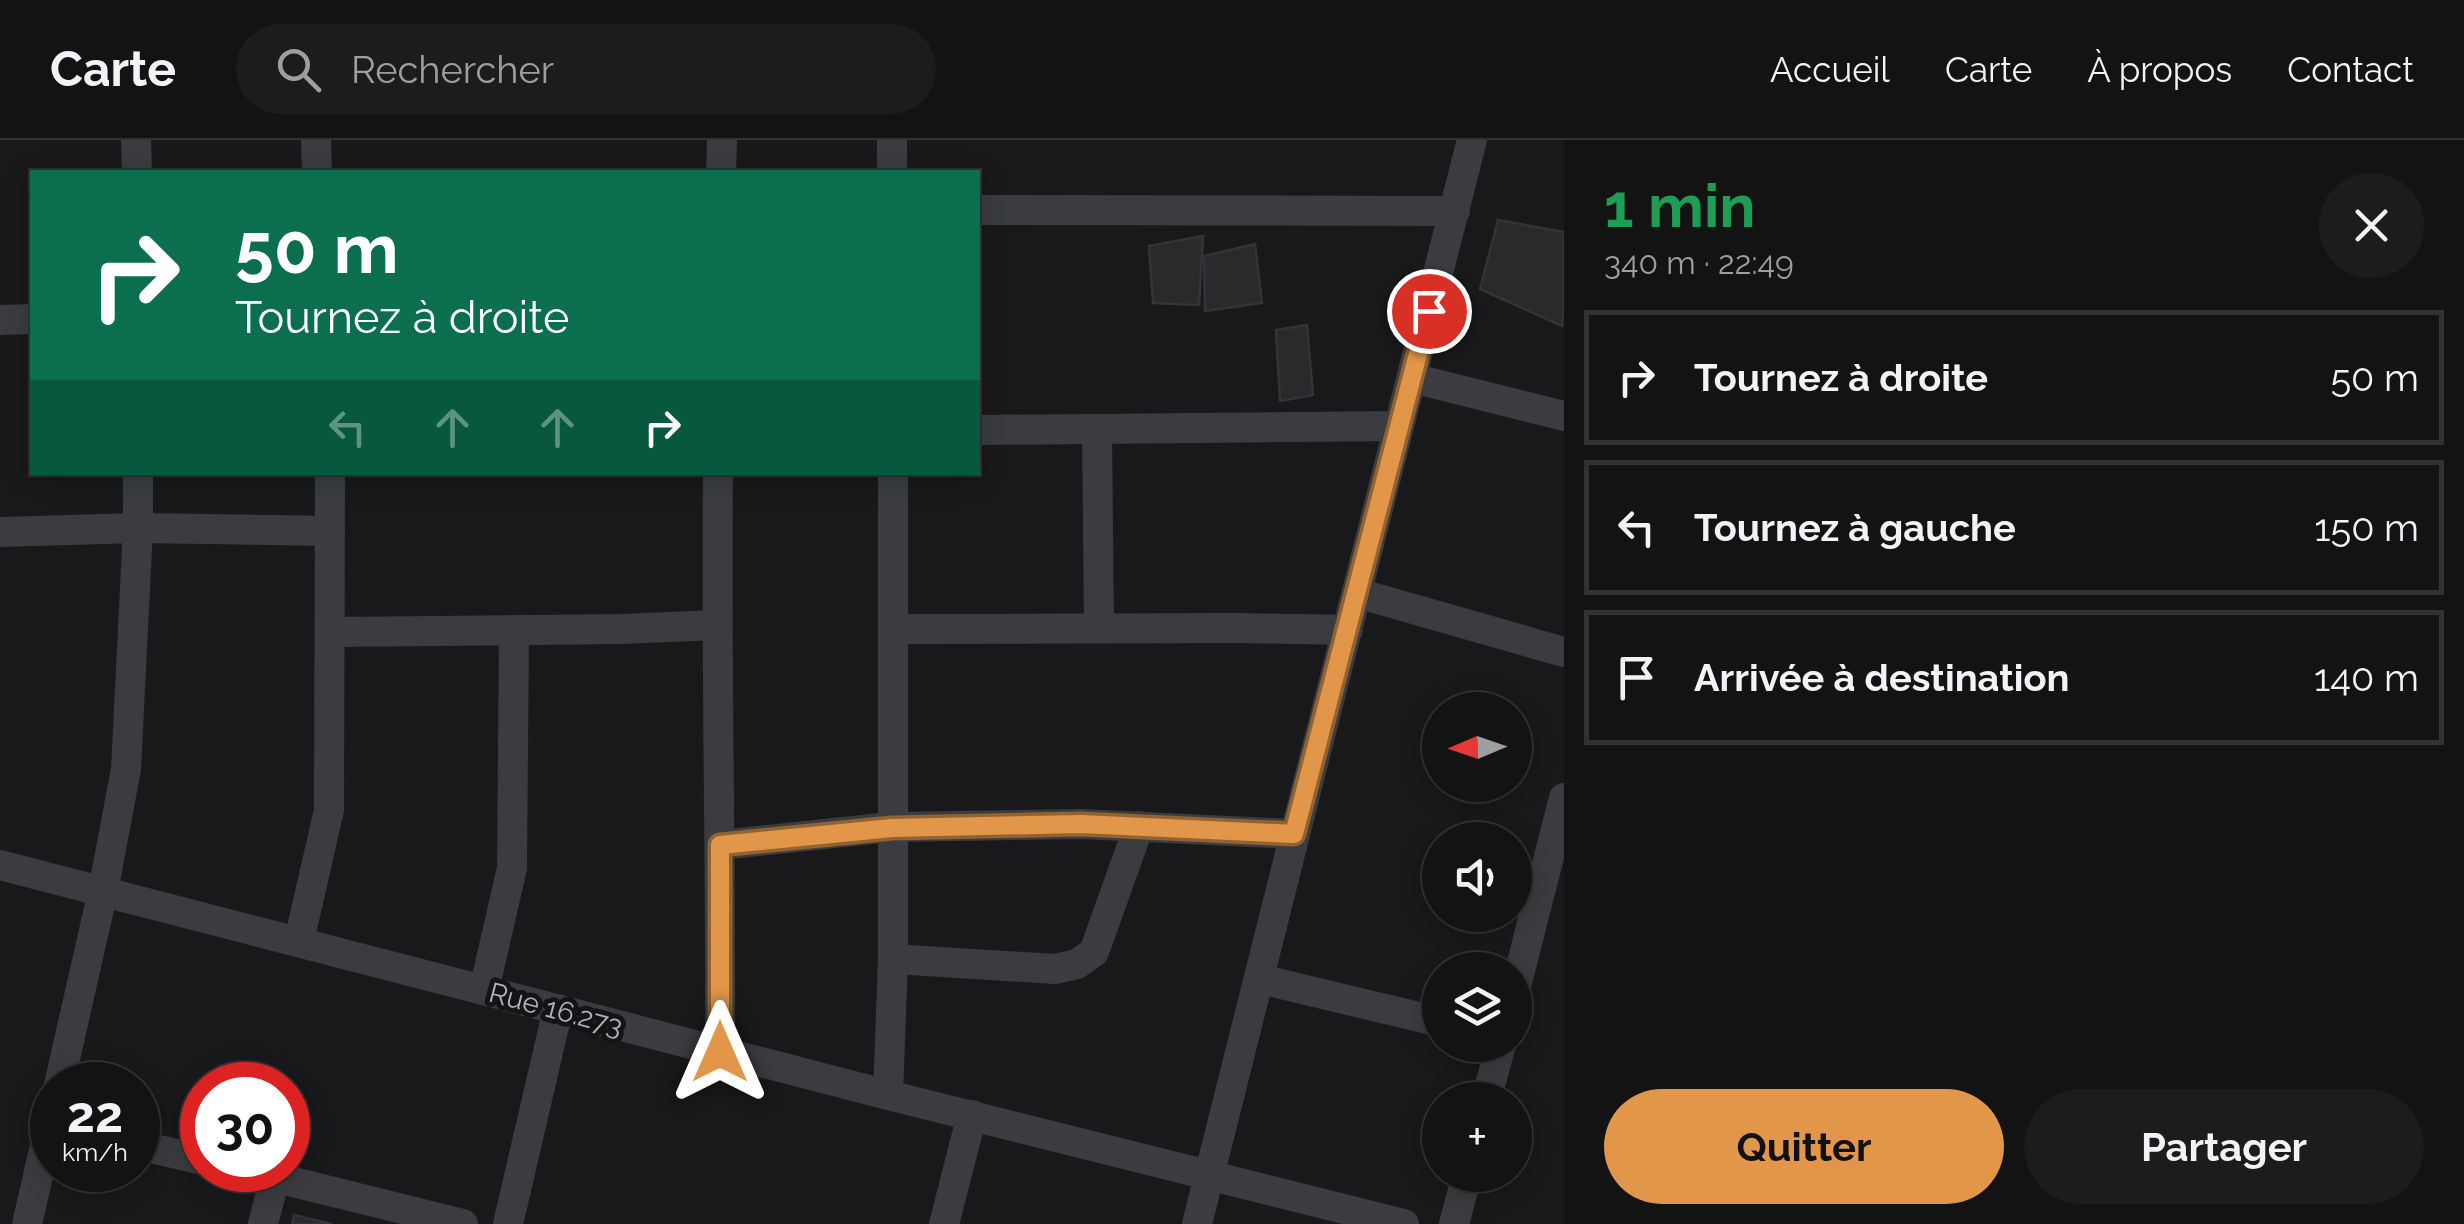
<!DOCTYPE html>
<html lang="fr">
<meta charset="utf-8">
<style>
:root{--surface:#131314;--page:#1c1c1d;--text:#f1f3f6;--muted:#9d9ea0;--line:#323234;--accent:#e1964a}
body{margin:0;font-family:Raleway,sans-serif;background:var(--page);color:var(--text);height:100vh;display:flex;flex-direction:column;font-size:38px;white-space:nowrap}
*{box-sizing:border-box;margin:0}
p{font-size:32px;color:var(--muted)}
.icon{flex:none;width:55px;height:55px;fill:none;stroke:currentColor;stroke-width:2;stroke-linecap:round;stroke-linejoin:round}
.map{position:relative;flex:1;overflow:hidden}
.drawer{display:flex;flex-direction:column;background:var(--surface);width:900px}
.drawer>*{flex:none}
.top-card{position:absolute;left:30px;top:30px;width:950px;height:305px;border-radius:0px;box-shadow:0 5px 25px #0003,0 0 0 2px var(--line);background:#0b6e4f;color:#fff;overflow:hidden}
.needle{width:65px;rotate:268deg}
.tools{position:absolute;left:1422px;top:552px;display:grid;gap:20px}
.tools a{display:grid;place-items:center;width:110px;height:110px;border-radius:50%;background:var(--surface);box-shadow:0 5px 25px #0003,0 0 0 2px var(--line);font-size:50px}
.speed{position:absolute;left:30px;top:922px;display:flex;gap:20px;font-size:50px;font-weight:700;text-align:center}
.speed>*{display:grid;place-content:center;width:130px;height:130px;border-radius:50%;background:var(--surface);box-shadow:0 5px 25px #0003,0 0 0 2px var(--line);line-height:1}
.speed small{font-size:25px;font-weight:400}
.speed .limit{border:15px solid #d22;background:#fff;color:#111}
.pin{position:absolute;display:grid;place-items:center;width:85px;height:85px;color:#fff;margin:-42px;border:5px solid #fff;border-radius:50%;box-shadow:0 2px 10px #0007}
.me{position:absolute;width:110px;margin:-55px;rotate:0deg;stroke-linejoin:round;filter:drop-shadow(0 0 8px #0008)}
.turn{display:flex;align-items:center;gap:35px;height:210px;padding:0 40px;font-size:45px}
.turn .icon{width:130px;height:130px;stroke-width:2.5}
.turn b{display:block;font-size:70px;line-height:85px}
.lanes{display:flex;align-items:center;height:95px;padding:0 40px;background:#0003;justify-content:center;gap:50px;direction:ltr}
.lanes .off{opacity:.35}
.round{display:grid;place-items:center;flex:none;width:105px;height:105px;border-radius:52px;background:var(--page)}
.head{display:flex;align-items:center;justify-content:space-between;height:170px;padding:0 40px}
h1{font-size:60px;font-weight:700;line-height:75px;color:#1e9e55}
.action{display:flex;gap:20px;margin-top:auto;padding:20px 40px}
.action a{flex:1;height:115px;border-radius:60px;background:var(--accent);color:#111;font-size:40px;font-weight:700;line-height:115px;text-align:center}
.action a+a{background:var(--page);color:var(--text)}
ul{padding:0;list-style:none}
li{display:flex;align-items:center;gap:30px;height:135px;margin:0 20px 15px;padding:0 20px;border:5px solid var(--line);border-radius:0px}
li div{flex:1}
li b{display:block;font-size:38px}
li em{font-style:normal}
header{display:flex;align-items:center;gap:60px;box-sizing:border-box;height:140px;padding:0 50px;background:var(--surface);border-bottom:2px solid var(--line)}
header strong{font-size:48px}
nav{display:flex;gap:55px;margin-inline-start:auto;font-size:35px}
.search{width:700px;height:90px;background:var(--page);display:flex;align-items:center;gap:25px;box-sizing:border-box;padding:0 35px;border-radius:55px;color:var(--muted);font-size:38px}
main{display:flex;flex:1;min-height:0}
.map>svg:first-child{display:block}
.building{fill:#292a2c;stroke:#333437;stroke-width:2.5}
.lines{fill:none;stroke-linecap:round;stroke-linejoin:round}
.street{stroke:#3a3c40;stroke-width:30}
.route-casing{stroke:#926230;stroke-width:25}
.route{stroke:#e1964a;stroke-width:18}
.labels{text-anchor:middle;stroke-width:10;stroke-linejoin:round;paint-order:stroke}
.street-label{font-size:28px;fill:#adb3b9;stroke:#141416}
</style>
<header>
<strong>Carte</strong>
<div class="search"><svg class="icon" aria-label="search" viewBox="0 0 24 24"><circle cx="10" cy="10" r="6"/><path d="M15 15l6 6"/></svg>Rechercher</div>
<nav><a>Accueil</a><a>Carte</a><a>À propos</a><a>Contact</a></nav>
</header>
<main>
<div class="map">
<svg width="1564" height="1084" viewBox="0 0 1564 1084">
<rect width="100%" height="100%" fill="#19191b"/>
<!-- building -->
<g class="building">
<polygon points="1498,80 1564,92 1564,171 1562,186 1480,149"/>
<polygon points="1203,96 1199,165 1153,163 1149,106"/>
<polygon points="1255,104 1262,163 1205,171 1204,116"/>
<polygon points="1307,185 1313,255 1280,261 1276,190"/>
<polygon points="294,1075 332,1084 292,1084"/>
</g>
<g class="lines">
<!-- street -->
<g class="street">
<polyline points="136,0 137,32"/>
<polyline points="316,0 317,32"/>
<polyline points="892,0 892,32"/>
<polyline points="721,32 722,0"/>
<polyline points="978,70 1455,71"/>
<polyline points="0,180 32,179"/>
<polyline points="1412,238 1564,276"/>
<polyline points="978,290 1399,286"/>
<polyline points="1097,290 1099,488"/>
<path d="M 718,332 C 716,526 721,718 720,912"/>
<polyline points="0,392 138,388 330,391"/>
<polyline points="1357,453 1564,512"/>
<polyline points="895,489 1237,488 1348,490"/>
<polyline points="331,492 622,489 716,485"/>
<polyline points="721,705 891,687 1081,684 1295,694"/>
<polyline points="0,725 888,955 1404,1084"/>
<polyline points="299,801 329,670 330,332"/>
<polyline points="893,819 1055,829 1077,824 1094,812 1139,686"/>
<polyline points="1260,839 1440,882"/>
<polyline points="484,850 512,728 514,490"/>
<polyline points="1515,850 1564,658"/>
<polyline points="59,945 103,751 126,629 138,388 138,332"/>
<polyline points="888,955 893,819 893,332"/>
<polyline points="1486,960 1501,905"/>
<polyline points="138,1005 202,1020"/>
<polyline points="245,1030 463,1084"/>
<polyline points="27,1084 52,975"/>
<polyline points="263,1084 275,1037"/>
<polyline points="508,1084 558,869"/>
<polyline points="944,1084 972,975"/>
<polyline points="1197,1084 1295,694 1472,0"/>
<polyline points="1454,1084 1467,1035"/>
</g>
</g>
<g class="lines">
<defs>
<polyline id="route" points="720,912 720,705 892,688 1081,684 1294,694 1429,171"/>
</defs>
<!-- route casing -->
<use href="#route" class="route-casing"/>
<!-- route -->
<use href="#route" class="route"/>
</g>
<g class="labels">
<!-- street labels -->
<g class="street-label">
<text transform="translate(556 869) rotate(15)" y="10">Rue 16.273</text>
</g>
</g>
</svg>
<div class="tools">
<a><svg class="needle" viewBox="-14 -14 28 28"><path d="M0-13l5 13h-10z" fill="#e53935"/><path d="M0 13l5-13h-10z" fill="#9d9ea0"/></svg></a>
<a><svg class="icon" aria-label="sound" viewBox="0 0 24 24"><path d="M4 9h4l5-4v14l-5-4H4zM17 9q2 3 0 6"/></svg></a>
<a><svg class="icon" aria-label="layers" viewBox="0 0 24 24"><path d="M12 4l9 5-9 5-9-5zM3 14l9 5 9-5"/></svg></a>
<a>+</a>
</div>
<div class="speed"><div>22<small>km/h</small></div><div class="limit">30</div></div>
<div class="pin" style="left:1429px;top:171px;background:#d93025"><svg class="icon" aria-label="arrive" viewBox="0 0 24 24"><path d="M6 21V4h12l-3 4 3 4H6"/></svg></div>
<svg class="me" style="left:720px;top:912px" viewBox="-20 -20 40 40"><path d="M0-17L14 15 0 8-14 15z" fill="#e1964a" stroke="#fff" stroke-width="4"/></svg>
<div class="top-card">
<div class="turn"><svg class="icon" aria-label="right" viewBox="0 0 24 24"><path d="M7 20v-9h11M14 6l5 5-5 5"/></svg><div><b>50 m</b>Tournez à droite</div></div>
<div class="lanes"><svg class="icon off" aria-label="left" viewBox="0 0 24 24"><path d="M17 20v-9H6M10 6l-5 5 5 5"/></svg><svg class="icon off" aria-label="ahead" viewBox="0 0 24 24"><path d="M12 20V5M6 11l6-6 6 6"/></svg><svg class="icon off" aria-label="ahead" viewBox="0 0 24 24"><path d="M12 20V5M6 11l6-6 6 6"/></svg><svg class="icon" aria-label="right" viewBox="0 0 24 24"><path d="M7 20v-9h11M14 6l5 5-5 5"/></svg></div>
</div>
</div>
<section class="drawer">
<div class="head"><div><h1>1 min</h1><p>340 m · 22:49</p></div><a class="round"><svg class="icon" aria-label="close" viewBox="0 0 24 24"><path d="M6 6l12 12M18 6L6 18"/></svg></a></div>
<ul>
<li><svg class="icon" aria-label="right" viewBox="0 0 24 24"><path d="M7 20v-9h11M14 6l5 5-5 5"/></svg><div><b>Tournez à droite</b></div><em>50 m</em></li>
<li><svg class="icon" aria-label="left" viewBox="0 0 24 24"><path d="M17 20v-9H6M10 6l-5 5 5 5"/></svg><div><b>Tournez à gauche</b></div><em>150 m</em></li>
<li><svg class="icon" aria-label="arrive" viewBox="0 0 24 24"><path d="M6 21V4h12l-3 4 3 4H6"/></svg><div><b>Arrivée à destination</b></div><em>140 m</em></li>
</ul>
<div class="action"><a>Quitter</a><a>Partager</a></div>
</section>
</main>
